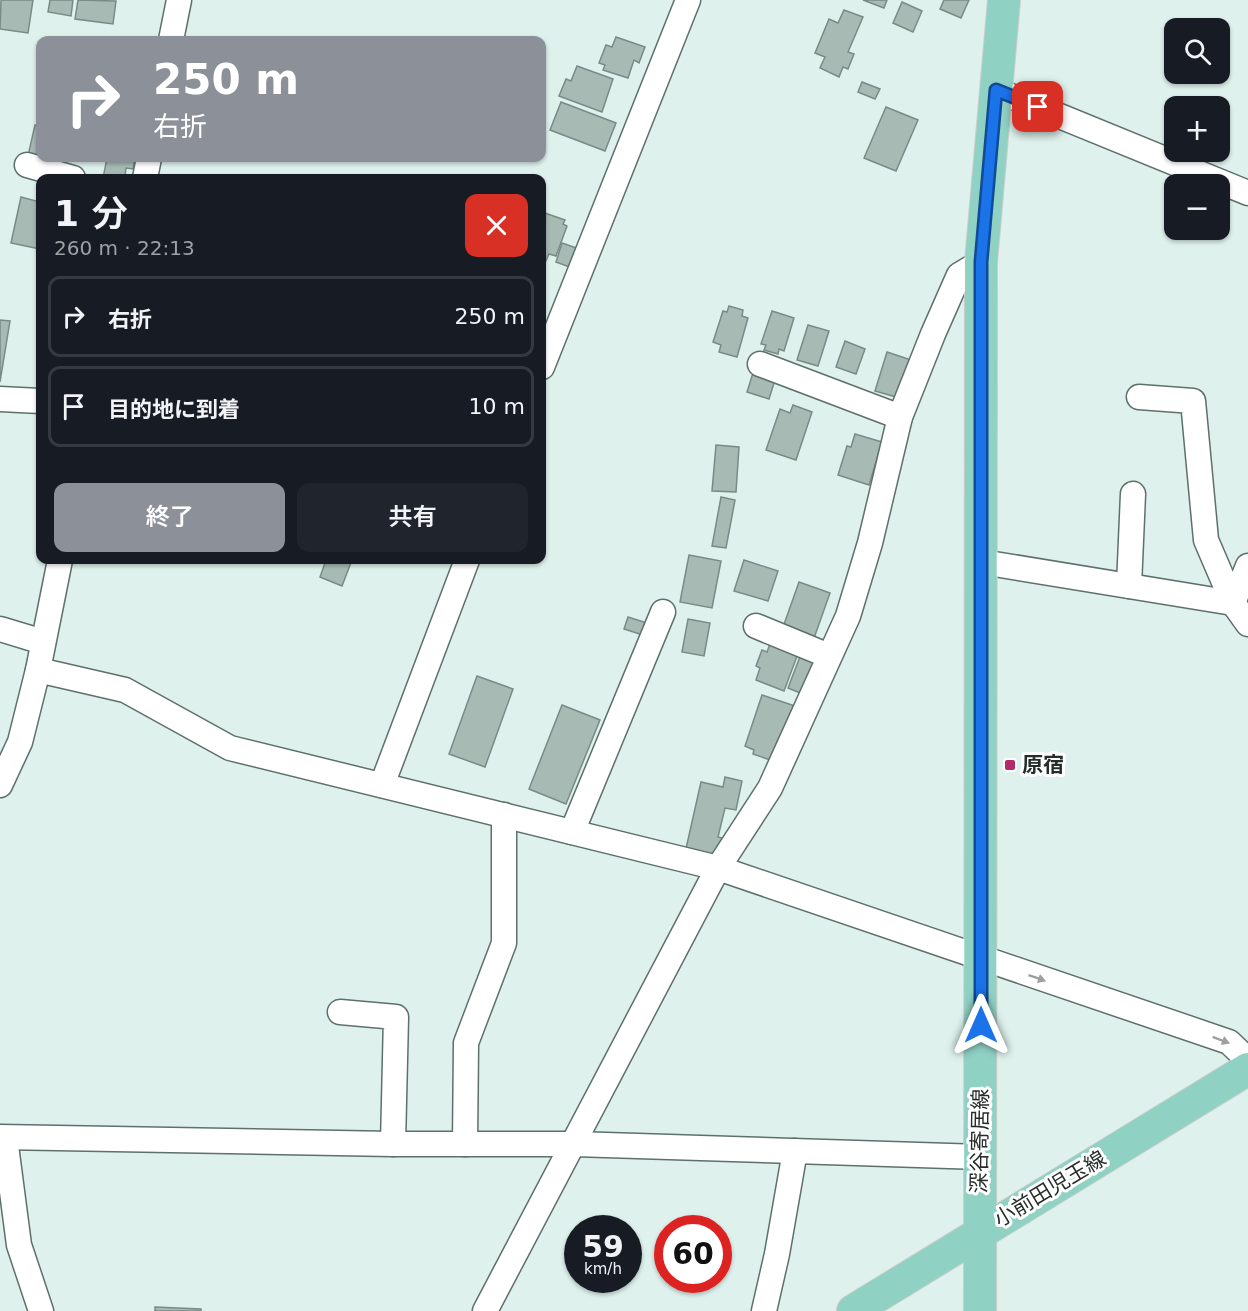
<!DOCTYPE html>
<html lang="ja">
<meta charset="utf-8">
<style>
:root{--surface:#171b24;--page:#20242c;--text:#f1f3f6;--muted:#9ea1a6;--line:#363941;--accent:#8c9099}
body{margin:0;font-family:"DejaVu Sans","Noto Sans JP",sans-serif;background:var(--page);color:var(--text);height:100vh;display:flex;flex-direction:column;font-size:22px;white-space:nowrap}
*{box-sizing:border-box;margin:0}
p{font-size:20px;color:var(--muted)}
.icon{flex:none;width:33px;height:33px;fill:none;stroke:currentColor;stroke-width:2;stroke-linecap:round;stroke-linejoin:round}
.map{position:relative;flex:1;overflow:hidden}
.panel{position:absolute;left:36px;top:174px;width:510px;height:390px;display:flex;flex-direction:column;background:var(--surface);border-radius:12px;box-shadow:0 2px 4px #0004}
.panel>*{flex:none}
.banner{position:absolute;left:36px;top:36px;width:510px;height:126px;border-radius:12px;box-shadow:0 2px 4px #0004;background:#8c9099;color:#fff;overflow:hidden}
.fabs{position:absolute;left:1164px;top:18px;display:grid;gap:12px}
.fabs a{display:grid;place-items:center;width:66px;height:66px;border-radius:12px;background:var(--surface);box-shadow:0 2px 4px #0004;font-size:30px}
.speed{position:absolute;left:564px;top:1215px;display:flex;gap:12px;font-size:30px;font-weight:700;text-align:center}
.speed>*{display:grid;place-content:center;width:78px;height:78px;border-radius:50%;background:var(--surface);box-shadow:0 2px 4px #0004;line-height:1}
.speed small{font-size:15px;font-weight:400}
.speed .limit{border:9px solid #d22;background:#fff;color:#111}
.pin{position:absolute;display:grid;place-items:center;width:51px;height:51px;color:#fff;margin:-26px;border-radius:12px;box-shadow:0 3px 9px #0006}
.me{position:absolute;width:66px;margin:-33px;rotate:0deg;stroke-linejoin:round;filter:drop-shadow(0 0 4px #0008)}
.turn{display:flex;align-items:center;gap:21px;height:126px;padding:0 18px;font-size:27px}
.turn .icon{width:78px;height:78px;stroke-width:2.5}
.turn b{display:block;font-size:42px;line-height:51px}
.round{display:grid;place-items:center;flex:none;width:63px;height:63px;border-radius:12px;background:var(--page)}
.headline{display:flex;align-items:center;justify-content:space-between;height:102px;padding:0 18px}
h1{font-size:36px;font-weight:600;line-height:45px}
.primary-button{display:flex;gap:12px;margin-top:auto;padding:12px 18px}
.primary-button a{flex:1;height:69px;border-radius:12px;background:var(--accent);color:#fff;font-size:24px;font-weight:600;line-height:69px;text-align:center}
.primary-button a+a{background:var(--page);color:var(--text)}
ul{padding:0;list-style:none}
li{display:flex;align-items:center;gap:18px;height:81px;margin:0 12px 9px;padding:0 6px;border:3px solid var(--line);border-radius:12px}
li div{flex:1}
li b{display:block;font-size:22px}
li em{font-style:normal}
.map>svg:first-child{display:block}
.building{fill:#a7bab4;stroke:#798b86;stroke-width:1.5}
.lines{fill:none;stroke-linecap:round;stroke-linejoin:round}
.minor-casing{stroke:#5e706b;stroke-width:27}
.major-casing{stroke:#cbcdcc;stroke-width:34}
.minor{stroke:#fff;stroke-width:24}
.major{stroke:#8fd1c3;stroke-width:32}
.oneway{fill:#9da09f}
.route-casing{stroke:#114b97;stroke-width:15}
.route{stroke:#1a73e8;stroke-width:10}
.poi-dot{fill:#b32b6d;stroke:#fff;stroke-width:2}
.labels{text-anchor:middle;stroke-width:6;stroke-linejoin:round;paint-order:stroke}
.poi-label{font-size:21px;font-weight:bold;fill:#252d2a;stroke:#fff;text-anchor:start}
.street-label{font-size:21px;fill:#252d2a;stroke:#fff}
</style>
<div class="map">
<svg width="1248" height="1311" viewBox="0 0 1248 1311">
<rect width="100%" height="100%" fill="#def1ec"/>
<!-- building -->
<g class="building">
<polygon points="1,0 33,0 28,33 0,29"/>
<polygon points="50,0 73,0 71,16 48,12"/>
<polygon points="78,0 116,1 113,24 75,19"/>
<polygon points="863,0 887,0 884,8"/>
<polygon points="944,0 969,0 961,18 940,9"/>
<polygon points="902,2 922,11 913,32 893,23"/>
<polygon points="844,10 863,17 848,52 854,54 848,69 843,67 839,77 820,68 825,57 815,53 829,19 838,23"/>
<polygon points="616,37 645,47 639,63 634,60 628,78 603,70 605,65 599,63 606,45 612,47"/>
<polygon points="577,66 613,79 602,112 559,96 566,79 571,81"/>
<polygon points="862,82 880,89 875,99 858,92"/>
<polygon points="561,102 616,123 605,151 550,130"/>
<polygon points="886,107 918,120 896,171 864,158"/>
<polygon points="35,125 40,126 40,158 62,158 61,163 28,156"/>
<polygon points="107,158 135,158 133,169 126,168 125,176 119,175 119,178 103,178"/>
<polygon points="21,197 40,202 40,249 11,243"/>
<polygon points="542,212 565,220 563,224 567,226 556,256 549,254 544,265 542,264"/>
<polygon points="562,243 582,250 575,269 556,262"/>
<polygon points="729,306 743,310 742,316 748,318 737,357 719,352 721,345 713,342 723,311 727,312"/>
<polygon points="772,311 794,318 784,351 779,349 778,354 764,350 766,345 761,344"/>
<polygon points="0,320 10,321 0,382"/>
<polygon points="808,325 829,331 818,366 797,360"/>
<polygon points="845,341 865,349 856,374 836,367"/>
<polygon points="887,352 914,361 902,387 899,386 896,397 875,391"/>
<polygon points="753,373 775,380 769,399 747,392"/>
<polygon points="793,405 812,412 796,460 766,450 780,409 790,413"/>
<polygon points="855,434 882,442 869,485 838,475 847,446 851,447"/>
<polygon points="716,445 739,447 736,492 712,491"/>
<polygon points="721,497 735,500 726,548 712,546"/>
<polygon points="689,555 721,561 712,608 680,602"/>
<polygon points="326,560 352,560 342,586 320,577"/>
<polygon points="744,560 778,571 768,601 734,591"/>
<polygon points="799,582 830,593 813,641 782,630"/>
<polygon points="628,617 650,624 646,636 624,629"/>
<polygon points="688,619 710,623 704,656 682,652"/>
<polygon points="771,641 799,651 784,691 756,680 760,668 756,666 762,650 767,652"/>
<polygon points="801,654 818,660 805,695 788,688"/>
<polygon points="477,676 513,689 485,767 449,754"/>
<polygon points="762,695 795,706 776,762 753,754 754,750 745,746"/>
<polygon points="562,705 600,720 566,804 529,789"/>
<polygon points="725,777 742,781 736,810 725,808 718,837 722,838 717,861 685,853 701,782 723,787"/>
<polygon points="155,1307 201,1309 201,1311 155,1311"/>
</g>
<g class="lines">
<defs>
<g id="minor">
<polyline points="171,40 179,0"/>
<polyline points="996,90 1248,193"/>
<polyline points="27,165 73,178"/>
<polyline points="145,178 149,158"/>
<polyline points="760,364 900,417"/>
<polyline points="542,367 688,0"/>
<polyline points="1139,397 1193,401 1206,540 1233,603 1248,624"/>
<polyline points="0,399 40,401"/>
<polyline points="982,562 1233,603"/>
<polyline points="1129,586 1133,494"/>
<polyline points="1233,603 1248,566"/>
<polyline points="756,626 829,656"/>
<polyline points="0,629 43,642"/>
<polyline points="38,670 125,690 230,748 718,868 1229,1042 1248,1060"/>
<polyline points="0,785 20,742 38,670 60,560"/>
<polyline points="382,785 467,560"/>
<polyline points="572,832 663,612"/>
<polyline points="340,1012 396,1017 393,1144"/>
<polyline points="0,1137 393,1144 574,1144 981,1157"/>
<polyline points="5,1138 19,1245 41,1311"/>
<polyline points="465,1144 466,1043 504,943 504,815"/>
<polyline points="485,1311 718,868 770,788 848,616 870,543 900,417 933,334 959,275 981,262"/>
<polyline points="764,1311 777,1254 795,1151"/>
</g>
<g id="major">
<polyline points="853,1311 1248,1069"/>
<polyline points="980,1311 981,262 1004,0"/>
</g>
</defs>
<!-- minor casing -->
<use href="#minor" class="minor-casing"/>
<!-- major casing -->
<use href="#major" class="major-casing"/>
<!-- minor -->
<use href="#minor" class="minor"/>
<!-- major -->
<use href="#major" class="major"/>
</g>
<!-- one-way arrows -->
<defs><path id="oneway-solid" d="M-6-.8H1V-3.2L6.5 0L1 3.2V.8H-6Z" transform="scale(1.5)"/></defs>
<g class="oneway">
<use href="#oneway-solid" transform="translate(1037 978) rotate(19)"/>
<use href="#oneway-solid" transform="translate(1221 1040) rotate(21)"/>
</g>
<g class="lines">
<defs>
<polyline id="route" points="981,1025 981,262 996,90 1038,107"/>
</defs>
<!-- route casing -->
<use href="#route" class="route-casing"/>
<!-- route -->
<use href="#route" class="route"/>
</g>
<!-- markers -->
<rect class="poi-dot" x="1004" y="759" width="12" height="12" rx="3"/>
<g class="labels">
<!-- poi labels -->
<g class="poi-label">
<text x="1022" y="772">原宿</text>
</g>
<!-- street labels -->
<g class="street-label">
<text transform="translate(980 1141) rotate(-89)" y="7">深谷寄居線</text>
<text transform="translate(1050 1189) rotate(-31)" y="7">小前田児玉線</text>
</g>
</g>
</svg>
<div class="fabs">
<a><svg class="icon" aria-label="search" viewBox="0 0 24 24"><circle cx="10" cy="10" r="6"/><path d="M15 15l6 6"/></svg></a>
<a>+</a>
<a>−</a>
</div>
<div class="speed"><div>59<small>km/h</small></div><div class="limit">60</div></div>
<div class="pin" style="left:1038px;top:107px;background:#d93025"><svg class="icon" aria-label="arrive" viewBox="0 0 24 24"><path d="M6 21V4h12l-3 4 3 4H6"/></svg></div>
<svg class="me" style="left:981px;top:1025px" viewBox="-20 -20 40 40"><path d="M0-17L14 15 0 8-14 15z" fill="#1a73e8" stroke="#fff" stroke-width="4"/></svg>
<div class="banner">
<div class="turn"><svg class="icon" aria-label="right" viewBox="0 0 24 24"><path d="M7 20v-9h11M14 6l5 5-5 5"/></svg><div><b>250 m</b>右折</div></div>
</div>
<section class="panel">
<div class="headline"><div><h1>1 分</h1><p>260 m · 22:13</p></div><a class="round" style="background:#d93025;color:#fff"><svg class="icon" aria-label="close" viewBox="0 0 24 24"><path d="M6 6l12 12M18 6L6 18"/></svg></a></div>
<ul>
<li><svg class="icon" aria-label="right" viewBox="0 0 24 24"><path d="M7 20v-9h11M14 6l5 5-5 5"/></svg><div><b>右折</b></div><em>250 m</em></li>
<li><svg class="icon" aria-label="arrive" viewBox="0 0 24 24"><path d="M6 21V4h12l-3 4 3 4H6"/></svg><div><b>目的地に到着</b></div><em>10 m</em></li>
</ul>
<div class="primary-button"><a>終了</a><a>共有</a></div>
</section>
</div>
